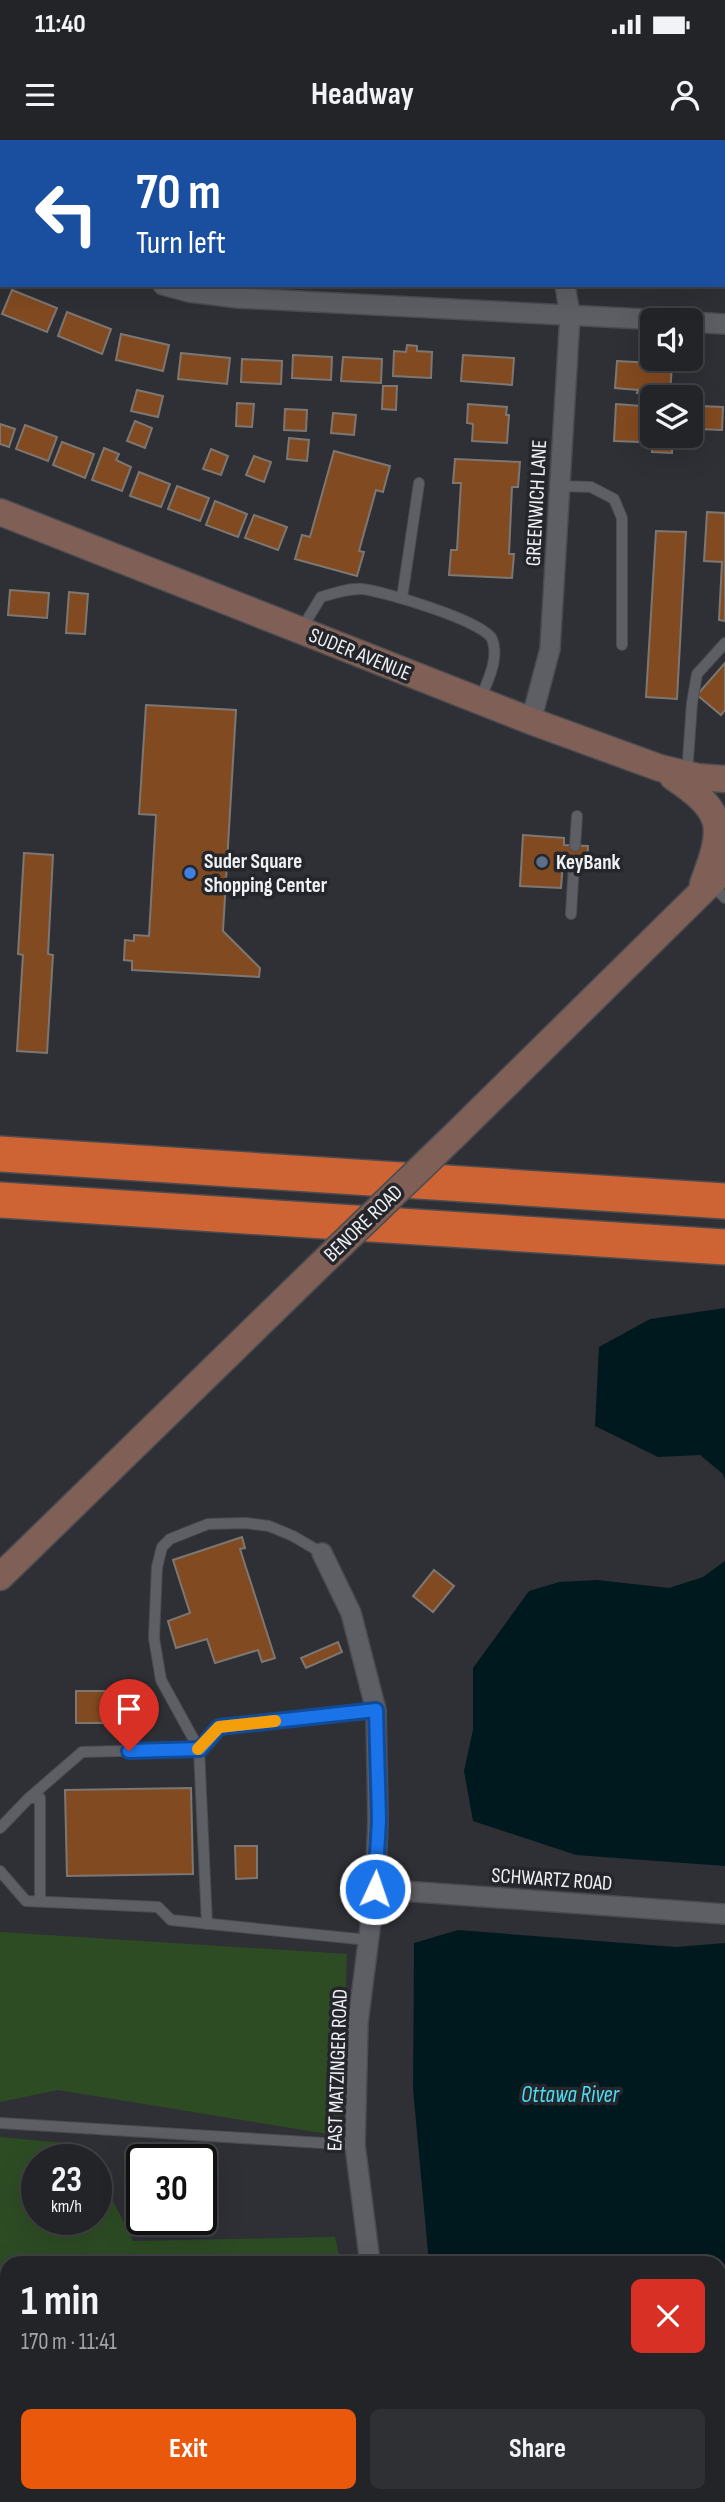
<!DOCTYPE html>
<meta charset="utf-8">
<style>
:root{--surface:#232428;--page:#2f3034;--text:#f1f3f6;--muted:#a3a4a8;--line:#404145;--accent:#ea580c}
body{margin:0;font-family:"Sofia Sans Condensed",sans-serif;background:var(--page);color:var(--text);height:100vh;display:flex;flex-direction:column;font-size:26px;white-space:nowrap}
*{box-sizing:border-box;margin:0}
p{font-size:23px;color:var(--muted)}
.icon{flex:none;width:38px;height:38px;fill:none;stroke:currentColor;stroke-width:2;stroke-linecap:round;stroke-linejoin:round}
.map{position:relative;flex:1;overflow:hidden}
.details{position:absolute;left:0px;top:2116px;width:726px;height:247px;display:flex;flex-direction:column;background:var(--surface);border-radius:21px 21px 0 0;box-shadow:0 7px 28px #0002,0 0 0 2px var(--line)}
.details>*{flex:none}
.guide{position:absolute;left:0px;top:0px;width:726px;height:147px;box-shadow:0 7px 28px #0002,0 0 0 2px var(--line);background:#1a4fa0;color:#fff;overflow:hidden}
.controls{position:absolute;left:640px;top:168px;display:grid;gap:14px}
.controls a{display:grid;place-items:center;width:63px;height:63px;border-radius:10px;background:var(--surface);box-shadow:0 7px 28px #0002,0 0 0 2px var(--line);font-size:35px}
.speed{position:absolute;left:21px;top:2004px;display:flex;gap:14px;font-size:35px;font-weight:700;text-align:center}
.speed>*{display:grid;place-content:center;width:91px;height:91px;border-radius:50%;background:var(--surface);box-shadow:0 7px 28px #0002,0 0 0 2px var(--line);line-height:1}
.speed small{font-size:18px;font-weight:400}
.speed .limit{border:4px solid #111;border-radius:10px;background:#fff;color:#111}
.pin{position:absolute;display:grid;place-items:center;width:60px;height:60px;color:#fff;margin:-72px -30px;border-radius:50% 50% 50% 0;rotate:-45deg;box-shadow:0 0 7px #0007}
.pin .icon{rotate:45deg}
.me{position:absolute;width:77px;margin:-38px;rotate:3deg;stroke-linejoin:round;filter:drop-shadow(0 0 5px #0008)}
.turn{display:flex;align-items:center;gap:24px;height:147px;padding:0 21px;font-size:32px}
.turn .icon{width:91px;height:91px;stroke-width:2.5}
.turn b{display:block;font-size:49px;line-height:60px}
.round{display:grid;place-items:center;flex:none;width:74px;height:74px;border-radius:10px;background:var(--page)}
.head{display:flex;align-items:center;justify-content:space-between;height:119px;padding:0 21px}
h1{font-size:42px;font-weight:700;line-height:52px}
.primary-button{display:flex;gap:14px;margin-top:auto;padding:14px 21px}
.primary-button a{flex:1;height:80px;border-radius:10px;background:var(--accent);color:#fff;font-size:28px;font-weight:700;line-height:80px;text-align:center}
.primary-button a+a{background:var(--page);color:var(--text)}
.status{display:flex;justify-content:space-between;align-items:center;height:49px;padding:0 35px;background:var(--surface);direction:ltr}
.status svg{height:19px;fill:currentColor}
header{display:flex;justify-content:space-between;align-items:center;height:91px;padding:0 21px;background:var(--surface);font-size:32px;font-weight:700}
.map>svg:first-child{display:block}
.green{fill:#2d4c24}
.water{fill:#00191e}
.building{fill:#824a20;stroke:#7c7773;stroke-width:2}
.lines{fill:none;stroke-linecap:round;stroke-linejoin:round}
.lane-casing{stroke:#4b4c51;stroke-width:12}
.street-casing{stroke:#4b4c51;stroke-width:22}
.secondary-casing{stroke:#4b4c51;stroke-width:29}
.highway-casing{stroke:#4b4c51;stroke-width:38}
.lane{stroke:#5e5f65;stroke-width:10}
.street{stroke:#5e5f65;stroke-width:19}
.secondary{stroke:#806056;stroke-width:26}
.highway{stroke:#ce6333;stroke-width:35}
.secondary-bridge-casing{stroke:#4b4c51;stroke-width:29;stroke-linecap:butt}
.secondary-bridge{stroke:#806056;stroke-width:26}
.route-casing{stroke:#114b97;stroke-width:18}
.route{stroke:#1a73e8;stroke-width:12}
.slow{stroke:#f59e0b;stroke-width:12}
.service-dot{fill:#5c6f8a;stroke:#25262b;stroke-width:2.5}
.shop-dot{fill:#3f7fe0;stroke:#25262b;stroke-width:2.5}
.labels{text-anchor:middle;stroke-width:7;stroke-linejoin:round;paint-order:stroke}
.street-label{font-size:21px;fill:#f0f1f4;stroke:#25262b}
.poi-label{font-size:21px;font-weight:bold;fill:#f0f1f4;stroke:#25262b;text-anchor:start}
.water-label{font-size:23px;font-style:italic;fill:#4cdef4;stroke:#25262b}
</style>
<div class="status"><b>11:40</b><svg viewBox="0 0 49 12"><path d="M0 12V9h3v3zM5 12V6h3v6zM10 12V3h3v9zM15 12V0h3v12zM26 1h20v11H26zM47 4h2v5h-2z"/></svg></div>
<header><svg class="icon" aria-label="menu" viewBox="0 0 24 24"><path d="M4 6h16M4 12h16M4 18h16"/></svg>Headway<svg class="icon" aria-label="person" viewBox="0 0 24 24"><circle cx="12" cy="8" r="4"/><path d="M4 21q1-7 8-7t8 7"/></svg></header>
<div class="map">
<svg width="725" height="2362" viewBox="0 0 725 2362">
<rect width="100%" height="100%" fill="#2f3035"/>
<!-- green -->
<g class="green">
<polygon points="0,1792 347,1814 340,1996 58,1950 0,1962"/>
<polygon points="0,1997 85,2005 92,2019 37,2020 37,2079 96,2079 96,2027 133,2101 335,2097 341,2123 7,2123 7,2259 0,2259"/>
</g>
<!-- water -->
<g class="water">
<polygon points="725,1168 725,1340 723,1334 700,1315 658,1317 595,1286 599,1207 650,1179"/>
<polygon points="725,1421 725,1726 576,1715 473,1681 464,1631 473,1590 473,1528 529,1451 559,1442 597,1440 669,1448 703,1437"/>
<polygon points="458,1790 676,1807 725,1803 725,2362 534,2362 530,2356 719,2356 719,2123 429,2123 413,1949 414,1803"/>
</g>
<!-- building -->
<g class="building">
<rect x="240" y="0" width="26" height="2"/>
<polygon points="602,0 603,2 564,1 566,0"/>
<polygon points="0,1 2,2 2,31 0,30"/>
<polygon points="12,150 57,168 47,192 2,174"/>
<polygon points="67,172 111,189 102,214 58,196"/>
<polygon points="121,194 169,205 163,231 116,220"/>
<polygon points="407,205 417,206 417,211 432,212 431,238 393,236 394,211 406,212"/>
<polygon points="181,213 230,218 227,244 178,239"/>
<polygon points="293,215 332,217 331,240 292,238"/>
<polygon points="463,215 514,218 512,245 461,241"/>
<polygon points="343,217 382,219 381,243 341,241"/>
<polygon points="242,219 282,221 281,244 241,242"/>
<polygon points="617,221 672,224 670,255 637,253 638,250 615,248"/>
<polygon points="383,246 397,246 396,270 382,269"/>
<polygon points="137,250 163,256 158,277 131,271"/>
<polygon points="237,263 254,264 252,287 236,286"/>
<polygon points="468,264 507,267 506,275 509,275 507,303 472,301 473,284 467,283"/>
<polygon points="616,264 641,266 639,302 614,301"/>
<polygon points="699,266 723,267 722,290 698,289"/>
<polygon points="285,269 307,270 306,291 284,290"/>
<polygon points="333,273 356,275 354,295 331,293"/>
<polygon points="135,281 152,288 145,308 127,301"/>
<polygon points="0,284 15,289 9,307 0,304"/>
<polygon points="25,285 57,297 48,321 16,309"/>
<polygon points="653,297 673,299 672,313 652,312"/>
<polygon points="289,298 309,300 307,321 287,319"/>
<polygon points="62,302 94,314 85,338 53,325"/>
<polygon points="104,308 119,314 116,320 131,327 122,351 92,340"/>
<polygon points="211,309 228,316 221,335 203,329"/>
<polygon points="334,311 390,326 383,352 376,350 359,411 364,412 357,436 295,419 302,395 310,397"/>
<polygon points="254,316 271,322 264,342 246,335"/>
<polygon points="455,319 520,322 518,347 512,347 509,414 514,414 512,438 449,435 451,410 457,410 461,343 453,343"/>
<polygon points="139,332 170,344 161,367 130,356"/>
<polygon points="177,346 209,358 200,381 168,369"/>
<polygon points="215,361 247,374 238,397 206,385"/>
<polygon points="707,372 725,373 725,481 719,480 722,422 704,421"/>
<polygon points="254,375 287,387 278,410 245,398"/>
<polygon points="656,391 686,392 677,559 646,557"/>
<polygon points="10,450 49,453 47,478 8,475"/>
<polygon points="69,452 88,454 85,494 66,493"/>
<polygon points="725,523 725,570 721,575 697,555"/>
<polygon points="146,565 236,570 223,791 260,828 259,837 132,830 132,821 124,820 125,800 134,801 134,795 149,796 156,675 139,674"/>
<polygon points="523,695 564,698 564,705 588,706 587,724 563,722 561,748 520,746"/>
<polygon points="24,713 53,715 48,814 53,815 47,913 17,911 23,815 18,814"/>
<polygon points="242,1397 245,1408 240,1409 275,1518 262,1522 258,1510 215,1523 207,1499 176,1508 168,1481 190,1473 173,1420"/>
<polygon points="434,1430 454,1446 433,1472 413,1456"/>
<polygon points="338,1502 342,1512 306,1528 301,1518"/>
<rect x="76" y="1551" width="42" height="32"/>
<polygon points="191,1648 193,1734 67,1736 65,1650"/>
<polygon points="235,1706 257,1706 257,1738 236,1739"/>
<polygon points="285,2356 305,2356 307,2360 287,2362"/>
<polygon points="356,2356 385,2356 359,2362"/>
</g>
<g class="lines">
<defs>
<g id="lane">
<polyline points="560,346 591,347 614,359 622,378 622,505"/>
<polyline points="402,458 419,343"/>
<path d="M 301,490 L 321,457 C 334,453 349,448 363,449 C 385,452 484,481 492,499 C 500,518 487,542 480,560"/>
<polyline points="687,634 692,563 697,534 725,503"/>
<polyline points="575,706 577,676"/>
<polyline points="710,743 725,758"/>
<polyline points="571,774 574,723"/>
<polyline points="29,1658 82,1612 199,1609 219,1587 376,1570"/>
<polyline points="0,1688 29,1658 40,1658 40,1761"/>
<polyline points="0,1731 26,1761 158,1767 171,1780 368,1800"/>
<polyline points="207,1784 199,1609 161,1540 154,1498 157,1427 162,1407 170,1399 208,1384 245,1383 269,1386 293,1396 322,1413"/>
<polyline points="0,1983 355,2005"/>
</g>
<g id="street">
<polyline points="503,0 504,2"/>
<polyline points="182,2 182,0"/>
<polyline points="0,91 2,91"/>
<polyline points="163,145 189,152 238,158 663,180"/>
<polyline points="691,182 725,184"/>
<polyline points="531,581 550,509 570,175 565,145"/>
<polyline points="322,1413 351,1473 376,1570 378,1680 375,1749 358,1882 355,2005 370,2123"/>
<polyline points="375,1749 725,1774"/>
<polyline points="433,2356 434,2362"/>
</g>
<g id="secondary">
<polyline points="0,372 531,581 660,628 698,637 725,639"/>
<path d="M 673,637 C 725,672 725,686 703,744"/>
<polyline points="456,994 725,729"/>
<polyline points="0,1437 316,1129"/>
<polyline points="0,2292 7,2295"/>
<polyline points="144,2356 159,2362"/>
</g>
<g id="highway">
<polyline points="0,1014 725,1061"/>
<polyline points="0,1060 725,1107"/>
</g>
</defs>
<!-- lane casing -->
<use href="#lane" class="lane-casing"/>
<!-- street casing -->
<use href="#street" class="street-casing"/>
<!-- secondary casing -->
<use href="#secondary" class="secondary-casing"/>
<!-- highway casing -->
<use href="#highway" class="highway-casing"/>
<!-- lane -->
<use href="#lane" class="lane"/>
<!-- street -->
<use href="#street" class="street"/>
<!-- secondary -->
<use href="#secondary" class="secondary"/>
<!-- highway -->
<use href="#highway" class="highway"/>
<defs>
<polyline id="secondary-bridge" points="316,1129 456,994"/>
</defs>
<!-- secondary-bridge casing -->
<use href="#secondary-bridge" class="secondary-bridge-casing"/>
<!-- secondary-bridge -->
<use href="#secondary-bridge" class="secondary-bridge"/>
</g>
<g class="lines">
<defs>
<polyline id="route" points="129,1611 200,1609 219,1587 376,1570 379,1680 375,1749"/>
</defs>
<!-- route casing -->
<use href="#route" class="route-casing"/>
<!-- route -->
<use href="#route" class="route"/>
<!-- slow -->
<polyline class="slow" points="198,1609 219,1587 275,1581"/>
</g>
<!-- markers -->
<circle class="service-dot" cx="542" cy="722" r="7"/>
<circle class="shop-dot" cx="190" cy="733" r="7"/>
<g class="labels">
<!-- street labels -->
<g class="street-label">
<text transform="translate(536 363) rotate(-87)" y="7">GREENWICH LANE</text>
<text transform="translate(360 514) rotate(22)" y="7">SUDER AVENUE</text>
<text transform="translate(363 1083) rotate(-44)" y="7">BENORE ROAD</text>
<text transform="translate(552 1739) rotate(4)" y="7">SCHWARTZ ROAD</text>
<text transform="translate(337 1930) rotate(-88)" y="7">EAST MATZINGER ROAD</text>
</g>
<!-- poi labels -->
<g class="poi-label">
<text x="204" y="728">Suder Square<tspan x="204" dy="24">Shopping Center</tspan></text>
<text x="556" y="729">KeyBank</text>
</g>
<!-- water labels -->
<g class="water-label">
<text x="570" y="1962">Ottawa River</text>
</g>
</g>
</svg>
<div class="controls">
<a><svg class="icon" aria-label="sound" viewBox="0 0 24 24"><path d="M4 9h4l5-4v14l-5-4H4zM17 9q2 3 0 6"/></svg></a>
<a><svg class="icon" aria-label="layers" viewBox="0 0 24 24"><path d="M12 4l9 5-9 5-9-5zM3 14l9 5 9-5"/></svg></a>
</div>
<div class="speed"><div>23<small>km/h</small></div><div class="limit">30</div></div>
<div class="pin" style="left:129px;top:1611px;background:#d93025"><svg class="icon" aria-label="arrive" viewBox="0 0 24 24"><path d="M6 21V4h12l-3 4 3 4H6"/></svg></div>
<svg class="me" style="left:375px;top:1749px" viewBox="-20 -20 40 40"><circle r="17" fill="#1a73e8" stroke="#fff" stroke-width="3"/><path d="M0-11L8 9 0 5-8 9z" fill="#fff"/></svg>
<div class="guide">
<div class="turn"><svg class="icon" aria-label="left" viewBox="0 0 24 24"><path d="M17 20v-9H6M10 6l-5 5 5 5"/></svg><div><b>70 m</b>Turn left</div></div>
</div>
<section class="details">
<div class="head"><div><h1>1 min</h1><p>170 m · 11:41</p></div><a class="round" style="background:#d93025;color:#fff"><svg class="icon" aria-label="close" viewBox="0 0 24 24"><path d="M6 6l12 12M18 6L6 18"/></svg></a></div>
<div class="primary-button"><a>Exit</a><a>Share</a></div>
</section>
</div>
